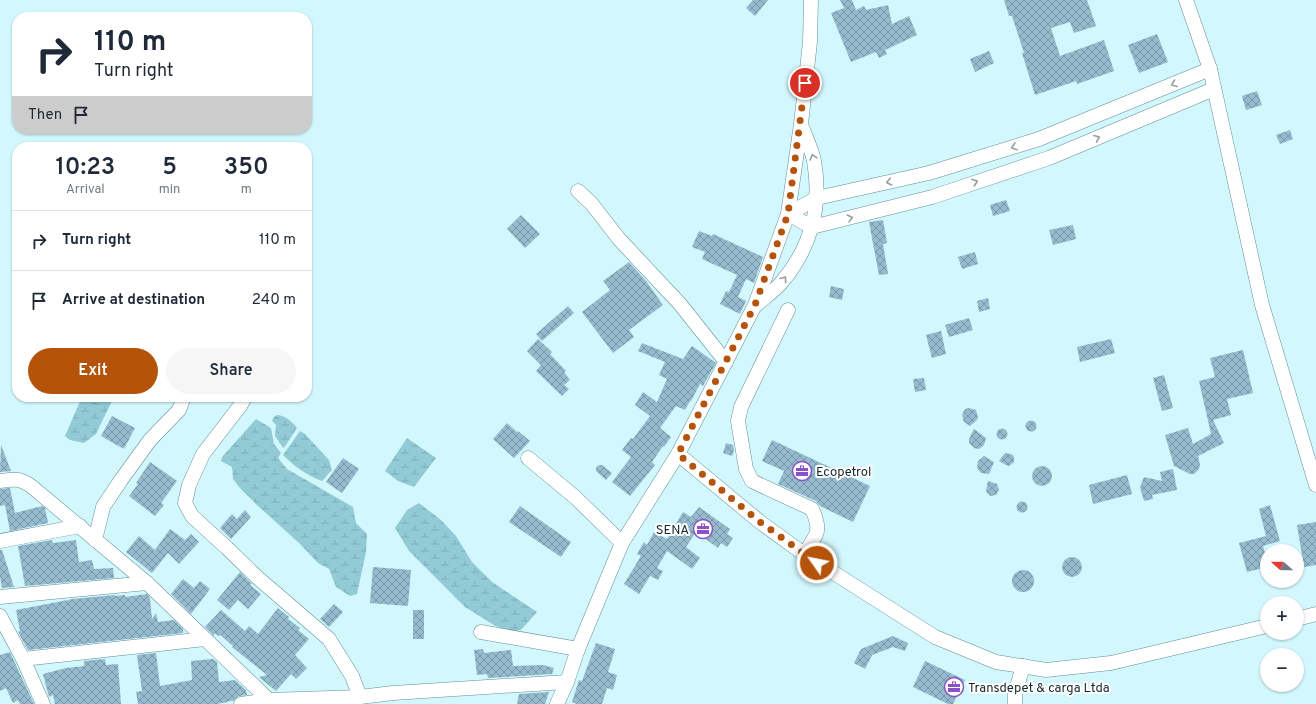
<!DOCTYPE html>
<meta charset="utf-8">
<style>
:root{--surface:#fff;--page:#f6f6f7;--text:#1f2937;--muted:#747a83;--line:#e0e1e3;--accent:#b45309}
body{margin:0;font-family:Overpass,sans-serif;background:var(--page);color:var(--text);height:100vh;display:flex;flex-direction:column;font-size:15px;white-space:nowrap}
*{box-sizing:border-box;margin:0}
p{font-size:13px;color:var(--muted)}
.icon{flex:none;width:22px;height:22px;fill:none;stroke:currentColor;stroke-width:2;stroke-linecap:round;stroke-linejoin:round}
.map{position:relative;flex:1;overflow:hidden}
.sheet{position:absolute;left:12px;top:142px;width:300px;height:260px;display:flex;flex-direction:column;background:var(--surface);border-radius:16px;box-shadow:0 1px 3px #0004}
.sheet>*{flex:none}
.hud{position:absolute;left:12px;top:12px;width:300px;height:122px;border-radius:16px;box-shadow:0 1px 3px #0004;background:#fff;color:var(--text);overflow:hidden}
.needle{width:26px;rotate:291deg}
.buttons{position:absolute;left:1260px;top:544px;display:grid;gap:8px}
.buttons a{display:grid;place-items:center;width:44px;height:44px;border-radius:50%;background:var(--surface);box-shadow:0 1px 3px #0004;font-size:20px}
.pin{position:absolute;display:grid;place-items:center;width:34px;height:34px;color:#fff;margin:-17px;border:2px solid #fff;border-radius:50%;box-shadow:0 1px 4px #0007}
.me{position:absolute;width:44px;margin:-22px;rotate:303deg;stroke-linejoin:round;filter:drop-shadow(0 0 3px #0008)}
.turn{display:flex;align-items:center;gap:14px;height:84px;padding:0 16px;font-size:18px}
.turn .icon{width:52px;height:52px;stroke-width:2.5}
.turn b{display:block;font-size:28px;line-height:34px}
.then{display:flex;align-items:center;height:38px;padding:0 16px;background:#0003;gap:8px;font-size:15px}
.eta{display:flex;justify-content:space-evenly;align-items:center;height:68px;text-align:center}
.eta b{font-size:24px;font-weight:600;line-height:28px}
.cta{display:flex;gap:8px;margin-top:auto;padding:8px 16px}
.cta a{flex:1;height:46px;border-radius:24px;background:var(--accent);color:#fff;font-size:16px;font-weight:600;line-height:46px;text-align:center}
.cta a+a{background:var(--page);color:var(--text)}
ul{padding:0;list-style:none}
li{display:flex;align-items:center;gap:12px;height:60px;padding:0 16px;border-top:1px solid var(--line)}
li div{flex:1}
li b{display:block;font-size:15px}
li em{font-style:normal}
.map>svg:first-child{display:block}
.wetland{fill:url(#wetland-marsh)}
.building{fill:url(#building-cross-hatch)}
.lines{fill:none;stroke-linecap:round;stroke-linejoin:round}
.minor-casing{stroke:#618e95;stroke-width:15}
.minor{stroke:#fff;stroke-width:14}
.oneway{stroke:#969e9f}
.route{stroke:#b45309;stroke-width:7;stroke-dasharray:0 12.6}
.labels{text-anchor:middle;stroke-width:4;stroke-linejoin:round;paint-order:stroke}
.poi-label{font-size:13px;fill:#15272a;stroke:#fff;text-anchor:start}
</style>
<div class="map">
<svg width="1316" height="704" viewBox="0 0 1316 704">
<defs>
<pattern id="wetland-marsh" width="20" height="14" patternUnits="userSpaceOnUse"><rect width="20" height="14" fill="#92cbd5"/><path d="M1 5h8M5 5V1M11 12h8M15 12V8" fill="none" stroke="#7daeb7"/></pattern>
<pattern id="building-cross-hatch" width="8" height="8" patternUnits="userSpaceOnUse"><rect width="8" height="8" fill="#94bbce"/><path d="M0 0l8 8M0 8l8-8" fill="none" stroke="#7898a7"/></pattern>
</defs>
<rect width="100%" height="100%" fill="#d2f8fe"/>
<!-- wetland -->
<g class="wetland">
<polygon points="82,397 114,397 96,434 84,443 70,440 65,436"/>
<path d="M 277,415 C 284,415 293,422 297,428 L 286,445 L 283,448 L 275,436 L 276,425 L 272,421 L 274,417 Z"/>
<polygon points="256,419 271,428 274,444 281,453 278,458 287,469 353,507 356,523 367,534 366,552 357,594 350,596 336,587 329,569 318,563 299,543 257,505 239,487 233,479 232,467 221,461 222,457"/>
<path d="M 300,431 L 305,434 L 329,460 L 332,470 L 322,481 C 306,475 295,467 283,455 Z"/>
<polygon points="407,438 436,458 414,487 398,481 385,471"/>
<polygon points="419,503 441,520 456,536 472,562 492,582 537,612 521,630 509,632 494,625 465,607 409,551 395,528 407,510"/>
</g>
<!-- building -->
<g class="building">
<polygon points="753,0 768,0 755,16 746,8"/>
<polygon points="840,0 852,0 856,10 864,6 866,10 888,5 892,24 909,16 917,35 885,50 887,54 879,58 876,52 851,62 831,13 844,8"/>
<polygon points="1004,0 1087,0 1096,26 1074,33 1070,22 1051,28 1060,56 1104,40 1114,71 1077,84 1076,81 1035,95 1022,53 1024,53 1012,16 1009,16"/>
<polygon points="1157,34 1168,62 1139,73 1128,45"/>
<polygon points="989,51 994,63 975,72 970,59"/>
<polygon points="1257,91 1262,105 1246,110 1242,96"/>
<polygon points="1290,130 1293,139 1280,144 1276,135"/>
<polygon points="1006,200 1010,211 993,216 990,205"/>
<polygon points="521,215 540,234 525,248 507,229"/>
<polygon points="883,220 887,243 883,244 888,274 879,275 869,222"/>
<polygon points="1073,225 1076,239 1053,245 1049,230"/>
<polygon points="699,231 712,236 713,234 763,257 754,283 746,279 738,297 746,301 740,314 720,304 726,291 729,292 737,275 702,259 705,252 692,247"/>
<polygon points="975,252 978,264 962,269 958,257"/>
<polygon points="629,262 646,281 663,305 629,330 634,337 613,353 582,312 610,290 603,281"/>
<polygon points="831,286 844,289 842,300 829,297"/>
<polygon points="988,298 990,309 979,312 977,301"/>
<polygon points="568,306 574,313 542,341 536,334"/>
<polygon points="969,318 973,330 949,337 945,325"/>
<polygon points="941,331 946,354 932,358 926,335"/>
<polygon points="538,339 552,352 550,354 566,371 564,372 570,380 564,385 569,389 562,396 536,371 541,365 527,351"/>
<polygon points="1111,339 1115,353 1080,362 1077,347"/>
<polygon points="642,343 683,359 692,346 716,363 704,384 703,386 700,384 691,401 690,401 685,410 676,406 660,428 671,437 664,447 663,446 652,462 655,465 630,496 612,482 631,457 622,450 631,438 633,439 650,416 635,405 643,392 657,402 667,379 659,375 665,362 638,351"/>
<polygon points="1243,350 1253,393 1227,399 1231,415 1213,420 1224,443 1198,456 1200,465 1199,469 1194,474 1190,474 1174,466 1165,435 1188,428 1193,444 1211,434 1199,381 1215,377 1210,358"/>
<polygon points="1164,375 1173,408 1162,411 1153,378"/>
<polygon points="924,378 926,390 915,392 913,379"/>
<polygon points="969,408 976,410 978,417 977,420 970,426 964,422 962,415 965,409"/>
<polygon points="112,416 135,428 124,449 101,436"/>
<circle cx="1031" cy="426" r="5.5"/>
<polygon points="507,423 517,432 518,431 530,441 514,458 493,439"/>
<circle cx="1002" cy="434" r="5.5"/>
<polygon points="974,429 986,438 984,445 979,449 974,448 969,443 969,439"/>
<polygon points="772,440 870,486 853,522 820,506 816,501 778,484 784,471 762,461"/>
<polygon points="726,443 733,445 734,450 732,456 723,453"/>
<polygon points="1,445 11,471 0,472"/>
<polygon points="1007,453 1013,455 1014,458 1014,462 1009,466 1006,465 999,461 1004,454"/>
<polygon points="984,456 994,462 989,474 981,473 977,468 978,461"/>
<polygon points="343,458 359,469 342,493 326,482"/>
<polygon points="150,462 177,481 161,503 164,505 155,516 129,496 138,484 136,483"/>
<polygon points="599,465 602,465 612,473 606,480 596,471 596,468"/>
<circle cx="1042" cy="476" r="10"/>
<polygon points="1173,469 1177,490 1152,495 1153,499 1144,501 1140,487 1144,477 1162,481 1160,472"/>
<polygon points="1127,475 1132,494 1093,504 1089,485"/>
<polygon points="988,481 997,484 999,490 996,495 990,496 986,491"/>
<polygon points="10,488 15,513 42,506 45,508 48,523 10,531 5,505 0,506 0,489"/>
<circle cx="1022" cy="507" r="5.5"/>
<polygon points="1270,505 1280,541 1263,546 1267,560 1267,567 1247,572 1239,543 1266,536 1259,509"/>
<polygon points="520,506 571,542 561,557 509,522"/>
<polygon points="699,507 730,529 727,534 733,538 727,547 721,543 718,548 696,532 686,547 700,558 692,569 667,551 657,568 663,571 658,580 650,576 639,594 624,584 641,556 637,554 644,542 647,545 654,532 667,539 683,512 691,517"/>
<polygon points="245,510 251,517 231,539 220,528 232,514 237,519"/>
<polygon points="1316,522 1316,565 1304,567 1297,525"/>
<polygon points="170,529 185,540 191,534 199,542 179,564 168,553 152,573 126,552 139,536 155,550"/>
<polygon points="52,540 53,543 76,540 79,562 92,560 94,569 113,568 114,578 25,586 18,546"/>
<polygon points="0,550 2,550 14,587 2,588 0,577"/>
<circle cx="1072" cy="567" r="10"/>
<polygon points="373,567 411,570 408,606 370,603"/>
<circle cx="1023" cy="581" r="11"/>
<polygon points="240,572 252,584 250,585 261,594 248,609 238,600 229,610 217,600"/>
<polygon points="183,579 194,588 200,581 210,589 191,614 171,594"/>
<polygon points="147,594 150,598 152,619 156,613 158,622 174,620 183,629 183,633 28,650 18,632 20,631 16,610 73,599 115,595 115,596 125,595 125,597"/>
<polygon points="334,604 343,612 329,627 320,619"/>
<polygon points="278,608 289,617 288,619 300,628 298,630 309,639 295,655 307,668 296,679 291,674 276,691 259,677 267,675 232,647 233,646 220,635 218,636 214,633 214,636 205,627 221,610 245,631 249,626 258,634"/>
<rect x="413" y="610" width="11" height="29"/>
<polygon points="893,636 908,643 905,651 893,647 872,655 865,669 854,663 861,649"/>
<polygon points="596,643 615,649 608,672 617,675 613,690 607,688 602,704 577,704 572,702 579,680 582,681"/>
<polygon points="483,649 484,653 511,650 513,666 543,665 554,668 552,674 488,678 487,674 477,675 474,650"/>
<polygon points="10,652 15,663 34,704 20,704 18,700 13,703 6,688 0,691 0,655"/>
<polygon points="156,653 160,686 192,680 191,661 213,659 217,662 219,682 235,680 246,690 247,695 239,696 233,701 228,701 228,702 217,704 138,704 136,692 142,691 137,655"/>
<polygon points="105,659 106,665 118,664 121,704 55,704 53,695 49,697 43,674 66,668 84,666 84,661"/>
<polygon points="925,661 965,680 953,704 948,704 913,687"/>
<polygon points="549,692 545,704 517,704 519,694"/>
</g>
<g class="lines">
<defs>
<g id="minor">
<polyline points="1186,0 1210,69 1262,305 1316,485"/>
<polyline points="578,191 591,203 619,239 680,304 726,362"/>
<polyline points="788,214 812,227 932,197 1049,158 1214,89"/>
<polyline points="788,214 817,198 929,173 1039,139 1210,69"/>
<path d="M 756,305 C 764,298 774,291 781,283 C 811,248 822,206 814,161 C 812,150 806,138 802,127"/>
<path d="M 788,310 L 741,407 L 738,421 L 746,469 L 752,481 L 812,509 C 822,531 817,535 804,554"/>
<polyline points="245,397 240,406 203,454 189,485 185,503 192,516 227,548 258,578 329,639 352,676 360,697"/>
<polyline points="678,454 760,522 804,554 935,637 996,662 1046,670 1111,663 1267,626"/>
<polyline points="528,458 576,498 622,543"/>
<path d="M 0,481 C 14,479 19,478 31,486 L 147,583 L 273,704"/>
<polyline points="95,540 103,507 121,480 150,440 179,410 184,397"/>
<polyline points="0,541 80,526"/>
<polyline points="0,597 147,583"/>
<polyline points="0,616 23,659 43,704"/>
<polyline points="1297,619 1316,614"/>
<polyline points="481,632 578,649"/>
<polyline points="23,659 205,639"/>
<polyline points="241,704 269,700 360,697 393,693 567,682"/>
<polyline points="557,704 567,682 578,649 622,543 678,454 755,305 788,214 801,124 810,42 811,0"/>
<polyline points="1015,704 1015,694 1023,666"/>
</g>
</defs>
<!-- minor casing -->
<use href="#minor" class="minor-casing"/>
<!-- minor -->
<use href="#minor" class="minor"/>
</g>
<!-- one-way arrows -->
<defs><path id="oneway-chevron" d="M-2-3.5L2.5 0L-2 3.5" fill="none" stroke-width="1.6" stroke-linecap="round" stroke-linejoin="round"/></defs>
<g class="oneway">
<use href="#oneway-chevron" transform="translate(1174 84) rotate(158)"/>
<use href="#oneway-chevron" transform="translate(1097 138) rotate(-23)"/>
<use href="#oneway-chevron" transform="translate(1014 147) rotate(163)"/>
<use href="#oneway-chevron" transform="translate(813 157) rotate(-106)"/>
<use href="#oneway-chevron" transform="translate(889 182) rotate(167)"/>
<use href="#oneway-chevron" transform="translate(975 182) rotate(-18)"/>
<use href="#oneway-chevron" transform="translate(850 218) rotate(-14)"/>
<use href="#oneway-chevron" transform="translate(784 279) rotate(-53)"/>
</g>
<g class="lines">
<!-- route -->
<polyline class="route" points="805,83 788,214 755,305 678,454 760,522 817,563"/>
</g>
<!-- icons -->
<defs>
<symbol id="office-ring" viewBox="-11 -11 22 22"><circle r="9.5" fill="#fff" stroke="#8b51c8" stroke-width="1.5"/><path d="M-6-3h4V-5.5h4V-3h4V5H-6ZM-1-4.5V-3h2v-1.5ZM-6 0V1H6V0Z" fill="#8b51c8"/></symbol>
</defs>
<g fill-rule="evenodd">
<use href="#office-ring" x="791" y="460" width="22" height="22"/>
<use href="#office-ring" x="692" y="518" width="22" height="22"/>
<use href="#office-ring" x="943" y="676" width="22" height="22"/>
</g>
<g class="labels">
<!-- poi labels -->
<g class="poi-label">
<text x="816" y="476">Ecopetrol</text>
<text x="689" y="534" text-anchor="end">SENA</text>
<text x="968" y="692">Transdepet &amp; carga Ltda</text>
</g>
</g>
</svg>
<div class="buttons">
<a><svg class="needle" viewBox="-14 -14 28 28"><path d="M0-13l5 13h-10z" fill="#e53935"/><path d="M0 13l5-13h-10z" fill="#747a83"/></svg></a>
<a>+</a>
<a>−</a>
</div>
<div class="pin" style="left:805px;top:83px;background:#d93025"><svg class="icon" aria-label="arrive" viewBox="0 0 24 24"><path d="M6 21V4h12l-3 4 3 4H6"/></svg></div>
<svg class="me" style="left:817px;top:563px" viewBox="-20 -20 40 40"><circle r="17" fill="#b45309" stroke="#fff" stroke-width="3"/><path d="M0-11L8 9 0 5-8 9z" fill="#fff"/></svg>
<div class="hud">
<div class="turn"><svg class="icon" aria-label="right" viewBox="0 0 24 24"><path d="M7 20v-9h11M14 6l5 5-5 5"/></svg><div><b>110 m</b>Turn right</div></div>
<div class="then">Then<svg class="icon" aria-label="arrive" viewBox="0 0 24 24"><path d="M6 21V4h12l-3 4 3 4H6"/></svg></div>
</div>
<section class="sheet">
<div class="eta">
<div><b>10:23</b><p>Arrival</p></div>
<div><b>5</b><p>min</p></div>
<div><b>350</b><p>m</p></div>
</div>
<ul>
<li><svg class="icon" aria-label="right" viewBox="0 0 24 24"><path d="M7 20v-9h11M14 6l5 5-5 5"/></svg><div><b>Turn right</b></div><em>110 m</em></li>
<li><svg class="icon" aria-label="arrive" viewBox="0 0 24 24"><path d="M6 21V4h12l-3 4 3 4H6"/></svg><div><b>Arrive at destination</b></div><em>240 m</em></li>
</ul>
<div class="cta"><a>Exit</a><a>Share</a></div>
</section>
</div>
